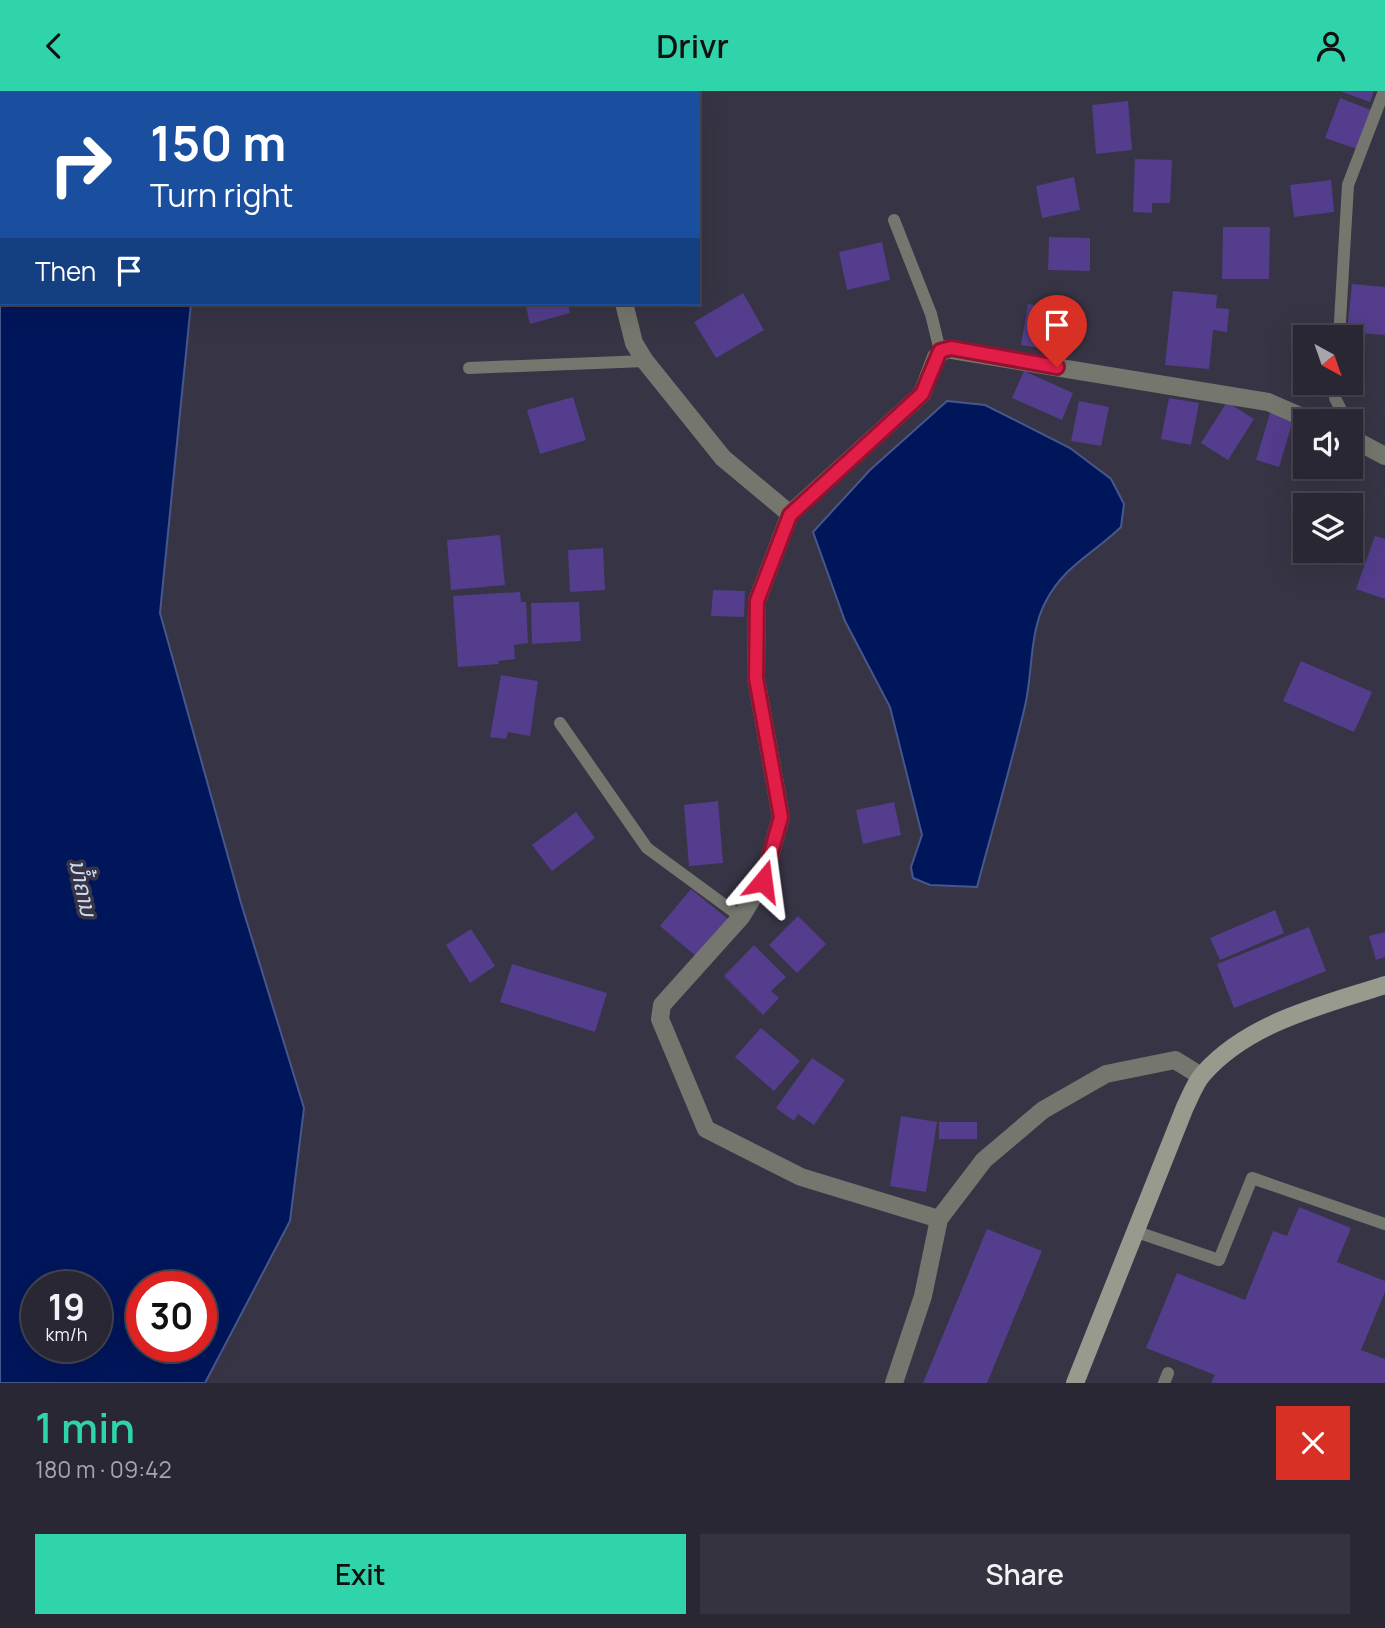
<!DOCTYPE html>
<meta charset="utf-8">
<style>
:root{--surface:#292734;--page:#353340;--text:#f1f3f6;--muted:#a5a5ac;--line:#45444f;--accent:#30d4aa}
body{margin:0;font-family:Manrope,"Noto Sans Lao",sans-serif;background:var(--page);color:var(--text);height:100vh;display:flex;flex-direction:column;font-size:26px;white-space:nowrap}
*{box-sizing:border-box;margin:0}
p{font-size:23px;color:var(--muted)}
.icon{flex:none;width:38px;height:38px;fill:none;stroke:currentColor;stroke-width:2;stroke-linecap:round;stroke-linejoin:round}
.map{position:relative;height:1292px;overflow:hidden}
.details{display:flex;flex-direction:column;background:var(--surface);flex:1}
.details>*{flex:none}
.banner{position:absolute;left:0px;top:0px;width:700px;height:214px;box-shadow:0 7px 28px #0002,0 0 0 2px var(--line);background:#1a4fa0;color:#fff;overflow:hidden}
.needle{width:46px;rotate:140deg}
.controls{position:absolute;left:1293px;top:234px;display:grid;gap:14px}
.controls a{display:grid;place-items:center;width:70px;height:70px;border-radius:0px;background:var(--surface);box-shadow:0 7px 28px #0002,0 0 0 2px var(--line);font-size:35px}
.speed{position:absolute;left:21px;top:1180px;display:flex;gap:14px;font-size:35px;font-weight:700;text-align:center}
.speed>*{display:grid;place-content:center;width:91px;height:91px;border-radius:50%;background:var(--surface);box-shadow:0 7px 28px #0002,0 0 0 2px var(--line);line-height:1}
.speed small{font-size:18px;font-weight:400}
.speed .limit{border:10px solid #d22;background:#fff;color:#111}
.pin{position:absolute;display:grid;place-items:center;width:60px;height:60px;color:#fff;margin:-72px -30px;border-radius:50% 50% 50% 0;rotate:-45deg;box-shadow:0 0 7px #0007}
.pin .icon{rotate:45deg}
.me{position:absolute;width:77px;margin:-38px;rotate:16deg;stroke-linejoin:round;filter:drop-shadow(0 0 5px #0008)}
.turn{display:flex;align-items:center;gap:24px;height:147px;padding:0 35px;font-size:32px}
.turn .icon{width:91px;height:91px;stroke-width:2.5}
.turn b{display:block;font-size:49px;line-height:60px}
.then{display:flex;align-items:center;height:66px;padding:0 35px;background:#0003;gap:14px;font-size:26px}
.round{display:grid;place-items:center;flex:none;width:74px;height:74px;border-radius:0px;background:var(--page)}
.overview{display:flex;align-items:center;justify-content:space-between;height:119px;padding:0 35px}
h1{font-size:42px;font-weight:600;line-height:52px;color:var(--accent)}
.action{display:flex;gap:14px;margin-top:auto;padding:14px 35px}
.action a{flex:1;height:80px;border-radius:0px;background:var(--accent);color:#111;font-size:28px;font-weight:600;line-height:80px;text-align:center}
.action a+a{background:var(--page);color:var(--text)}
header{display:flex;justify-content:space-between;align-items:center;height:91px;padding:0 35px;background:var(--accent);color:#111;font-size:32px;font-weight:600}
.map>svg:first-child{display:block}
.water{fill:#00165b;stroke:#48578b;stroke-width:2;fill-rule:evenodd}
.building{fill:#533d8c}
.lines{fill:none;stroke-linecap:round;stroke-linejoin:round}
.lane{stroke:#75776e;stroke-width:12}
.street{stroke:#75776e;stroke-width:18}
.secondary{stroke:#979a8d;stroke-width:18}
.route-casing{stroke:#92132f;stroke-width:18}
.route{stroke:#e11d48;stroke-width:12}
.labels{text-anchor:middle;stroke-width:7;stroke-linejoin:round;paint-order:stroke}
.water-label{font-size:23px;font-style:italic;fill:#cfdaef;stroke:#373445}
</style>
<header><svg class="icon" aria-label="back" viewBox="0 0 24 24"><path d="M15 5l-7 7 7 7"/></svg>Drivr<svg class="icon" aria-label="person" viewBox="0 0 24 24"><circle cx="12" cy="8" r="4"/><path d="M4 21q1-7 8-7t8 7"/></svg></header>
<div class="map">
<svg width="1385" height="1292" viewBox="0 0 1385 1292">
<rect width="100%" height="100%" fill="#373445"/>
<!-- water -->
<g class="water">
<path d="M 0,0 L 190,0 L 2,2 L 2,212 L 191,212 L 160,522 L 241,812 L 304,1017 L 290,1130 L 205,1292 L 0,1292 ZM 37,1195 L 96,1195 L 96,1255 L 37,1255 ZM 142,1195 L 201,1195 L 201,1255 L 142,1255 Z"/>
<path d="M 947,310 L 985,314 L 1070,357 L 1111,388 L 1124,413 L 1121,436 C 1093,463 1065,474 1046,510 C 1029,541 1033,581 1025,615 C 1011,675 993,736 977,796 L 930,794 L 913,787 L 911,776 L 922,744 L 890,616 L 845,530 L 813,441 L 870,379 Z"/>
</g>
<!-- building -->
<g class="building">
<polygon points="1340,0 1374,0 1370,11"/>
<polygon points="1340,7 1371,19 1357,58 1325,47"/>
<polygon points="1128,10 1132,59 1096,63 1092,14"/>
<polygon points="1135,68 1172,69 1170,112 1152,112 1152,122 1133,121"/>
<polygon points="1074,86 1080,119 1042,127 1036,95"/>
<polygon points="1331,89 1334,121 1294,126 1290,94"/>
<polygon points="1223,136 1270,136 1269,188 1222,188"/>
<polygon points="1049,146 1090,147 1090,180 1048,179"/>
<polygon points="882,151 890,189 847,199 839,161"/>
<polygon points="1352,193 1385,196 1385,244 1347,241"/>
<polygon points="1173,200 1217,204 1216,217 1229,218 1227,241 1213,239 1209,278 1165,274"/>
<polygon points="743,202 764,239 716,267 694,231"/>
<polygon points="525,212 568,212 570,222 530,233"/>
<polygon points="1028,213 1060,218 1054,259 1021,254"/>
<polygon points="1024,280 1073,302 1062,329 1012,307"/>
<polygon points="573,306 586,349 540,363 527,319"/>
<polygon points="1169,307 1199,312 1191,354 1161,348"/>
<polygon points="1079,310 1109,316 1101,355 1071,350"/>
<polygon points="1227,311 1254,328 1228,369 1201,352"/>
<polygon points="1270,322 1293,329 1279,376 1256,369"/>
<polygon points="500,444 505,494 451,499 447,449"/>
<polygon points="1375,445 1385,448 1385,508 1356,498"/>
<polygon points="603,457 605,499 570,501 568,459"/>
<polygon points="713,499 745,500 744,526 711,525"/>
<polygon points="520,501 521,511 526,511 528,552 514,554 515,568 498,570 499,573 458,576 453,505"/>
<polygon points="579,511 581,550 532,553 531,512"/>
<polygon points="1301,570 1372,601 1354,641 1283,610"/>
<polygon points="501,584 538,590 530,645 508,641 506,648 490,646"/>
<polygon points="718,710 723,772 689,775 684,714"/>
<polygon points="894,711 901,744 863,753 856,719"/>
<polygon points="576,721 595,747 552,780 532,754"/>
<polygon points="691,798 728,828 697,866 660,835"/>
<polygon points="1275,819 1284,842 1220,869 1210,847"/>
<polygon points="798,825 826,853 797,882 769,854"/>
<polygon points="1309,836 1326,880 1234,917 1217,873"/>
<polygon points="471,838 495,875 470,892 446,854"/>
<polygon points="1385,841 1385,866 1376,869 1369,845"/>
<polygon points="754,854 786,886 771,900 779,907 763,924 724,885"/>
<polygon points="512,873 607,902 595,941 500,911"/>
<polygon points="761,937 800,970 774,1000 735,966"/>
<polygon points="812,967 845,989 814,1034 798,1023 794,1030 776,1017"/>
<polygon points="901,1025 937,1031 926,1101 890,1095"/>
<rect x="939" y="1031" width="38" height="17"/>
<polygon points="1299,1116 1351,1137 1337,1171 1385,1190 1385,1201 1361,1259 1385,1268 1385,1292 1211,1292 1215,1284 1146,1257 1177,1182 1245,1209 1273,1140 1287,1145"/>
<polygon points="987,1138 1042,1160 987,1292 923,1292"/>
</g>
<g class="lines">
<!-- lane -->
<g class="lane">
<polyline points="894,129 931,223 940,260"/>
<polyline points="1339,247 1348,94 1384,0"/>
<polyline points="469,277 645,270"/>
<polyline points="1336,292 1335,307 1347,331"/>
<polyline points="560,632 647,757 741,826"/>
<polyline points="1134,1140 1219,1169 1252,1087 1385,1133"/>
<polyline points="1164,1292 1168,1282"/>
</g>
<!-- street -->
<g class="street">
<polyline points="557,0 558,2"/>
<polyline points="624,212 634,252 645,270 723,367 790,423"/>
<polyline points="1351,347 1385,365"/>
<polyline points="939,1128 801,1086 706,1038 660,928 662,914 741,826 763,790 781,726 756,587 757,510 790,423 922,303 936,266 946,258 1268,311 1314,331"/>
<polyline points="894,1292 923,1205 939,1128 984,1069 1043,1019 1106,983 1175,969 1201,985"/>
</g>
<!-- secondary -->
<path class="secondary" d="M 1075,1292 L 1185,1016 C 1190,1006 1195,992 1203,983 C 1249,931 1321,915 1385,894"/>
</g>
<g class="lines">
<defs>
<polyline id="route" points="763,790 781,726 756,587 757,510 790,424 922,303 940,260 951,257 1057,276"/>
</defs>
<!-- route casing -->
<use href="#route" class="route-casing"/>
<!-- route -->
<use href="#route" class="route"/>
</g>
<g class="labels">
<!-- water labels -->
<g class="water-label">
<text transform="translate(83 797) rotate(78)" y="8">ນ້ຳຄານ</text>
</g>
</g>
</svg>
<div class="controls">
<a><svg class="needle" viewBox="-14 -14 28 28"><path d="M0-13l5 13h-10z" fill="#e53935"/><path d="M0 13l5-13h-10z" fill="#a5a5ac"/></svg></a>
<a><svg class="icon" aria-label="sound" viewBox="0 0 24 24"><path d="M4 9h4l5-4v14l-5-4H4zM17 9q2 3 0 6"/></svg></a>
<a><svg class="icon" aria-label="layers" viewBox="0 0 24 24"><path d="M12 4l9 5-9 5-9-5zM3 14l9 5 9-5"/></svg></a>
</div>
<div class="speed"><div>19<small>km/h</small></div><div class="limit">30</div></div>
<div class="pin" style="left:1057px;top:276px;background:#d93025"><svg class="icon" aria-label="arrive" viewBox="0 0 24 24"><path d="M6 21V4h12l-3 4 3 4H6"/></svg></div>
<svg class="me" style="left:763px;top:790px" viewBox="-20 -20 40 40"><path d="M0-17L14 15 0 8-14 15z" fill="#e11d48" stroke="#fff" stroke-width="4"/></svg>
<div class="banner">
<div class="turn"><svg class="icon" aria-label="right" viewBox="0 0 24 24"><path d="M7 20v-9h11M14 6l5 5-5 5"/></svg><div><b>150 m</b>Turn right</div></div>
<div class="then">Then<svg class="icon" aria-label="arrive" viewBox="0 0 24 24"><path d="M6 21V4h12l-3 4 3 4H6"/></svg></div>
</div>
</div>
<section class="details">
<div class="overview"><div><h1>1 min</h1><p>180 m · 09:42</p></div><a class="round" style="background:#d93025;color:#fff"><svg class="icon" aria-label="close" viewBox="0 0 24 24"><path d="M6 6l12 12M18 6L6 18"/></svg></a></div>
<div class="action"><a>Exit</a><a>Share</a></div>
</section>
